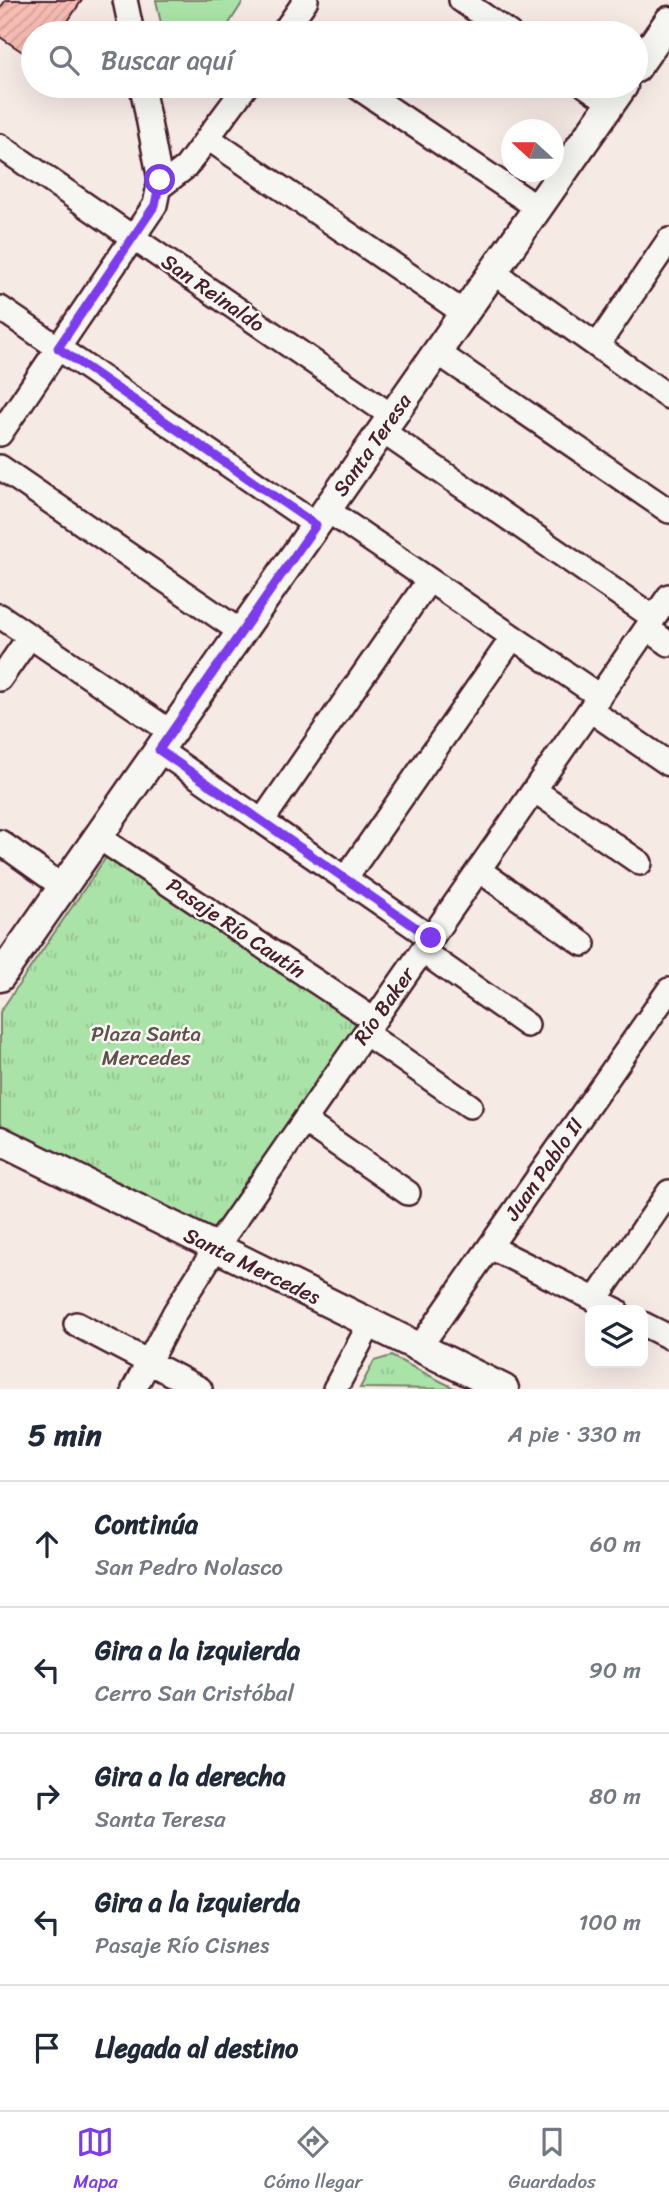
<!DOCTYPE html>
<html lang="es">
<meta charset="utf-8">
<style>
body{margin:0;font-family:Sriracha,sans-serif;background:#f2f2f3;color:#1f2937}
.controls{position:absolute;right:21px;bottom:21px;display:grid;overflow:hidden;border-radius:14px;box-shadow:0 7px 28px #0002}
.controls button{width:63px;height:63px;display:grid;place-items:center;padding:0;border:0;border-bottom:2px solid #e0e1e3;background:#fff;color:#1f2937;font:35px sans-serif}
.compass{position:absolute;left:501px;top:119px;width:63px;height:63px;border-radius:50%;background:#fff;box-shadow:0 7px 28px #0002;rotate:291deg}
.stop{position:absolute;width:21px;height:21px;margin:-16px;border:5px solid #7c3aed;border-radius:50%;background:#fff}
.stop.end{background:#7c3aed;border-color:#fff;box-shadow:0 2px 7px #0008}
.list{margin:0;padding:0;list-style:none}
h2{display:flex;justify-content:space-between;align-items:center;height:91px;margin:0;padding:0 28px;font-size:30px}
h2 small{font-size:23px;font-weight:400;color:#747a83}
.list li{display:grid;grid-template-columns:46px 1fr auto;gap:21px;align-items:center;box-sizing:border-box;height:126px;padding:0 28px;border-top:2px solid #e0e1e3}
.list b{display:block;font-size:26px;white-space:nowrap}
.list p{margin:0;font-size:23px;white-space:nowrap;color:#747a83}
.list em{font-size:23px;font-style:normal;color:#747a83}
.icon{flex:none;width:38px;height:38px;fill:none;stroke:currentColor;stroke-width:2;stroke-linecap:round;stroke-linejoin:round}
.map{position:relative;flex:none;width:669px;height:1389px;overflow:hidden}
.search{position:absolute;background:#fff;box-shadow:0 7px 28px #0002;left:21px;right:21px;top:21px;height:77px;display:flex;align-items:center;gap:18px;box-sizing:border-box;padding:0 24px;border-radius:38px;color:#747a83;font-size:26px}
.sheet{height:721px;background:#fff}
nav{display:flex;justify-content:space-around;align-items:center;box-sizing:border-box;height:98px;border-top:2px solid #e0e1e3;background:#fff;font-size:19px;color:#747a83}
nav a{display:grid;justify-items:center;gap:4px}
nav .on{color:#7c3aed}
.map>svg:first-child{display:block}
.grass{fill:#aae3a7;stroke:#7a8169;stroke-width:2}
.park{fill:url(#park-tufts);stroke:#7a8169;stroke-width:2}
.building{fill:url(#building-hatch);stroke:#4a1f2b;stroke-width:2}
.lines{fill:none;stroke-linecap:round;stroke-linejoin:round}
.minor-casing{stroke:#4a1f2b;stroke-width:28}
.tertiary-casing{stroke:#4a1f2b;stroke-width:33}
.minor{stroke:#f6f6f2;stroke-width:23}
.tertiary{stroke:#f6f6f2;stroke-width:28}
.route{stroke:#7c3aed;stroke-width:9}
.labels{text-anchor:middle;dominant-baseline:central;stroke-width:5;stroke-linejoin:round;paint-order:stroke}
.street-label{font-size:21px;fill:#4a1f2b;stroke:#f6f6f2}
.park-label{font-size:21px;fill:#62504a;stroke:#f6f6f2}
</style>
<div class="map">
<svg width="669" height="1389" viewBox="0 0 669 1389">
<defs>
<pattern id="park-tufts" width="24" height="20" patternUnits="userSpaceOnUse" patternTransform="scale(1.75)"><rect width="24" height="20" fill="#aae3a7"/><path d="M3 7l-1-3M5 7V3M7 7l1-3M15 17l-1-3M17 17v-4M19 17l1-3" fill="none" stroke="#94c290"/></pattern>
<pattern id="building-hatch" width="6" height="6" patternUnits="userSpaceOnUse" patternTransform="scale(1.75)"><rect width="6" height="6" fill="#f7bcb3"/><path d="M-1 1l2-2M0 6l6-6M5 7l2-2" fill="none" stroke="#d5a19a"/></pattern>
</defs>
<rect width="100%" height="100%" fill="#f6eae5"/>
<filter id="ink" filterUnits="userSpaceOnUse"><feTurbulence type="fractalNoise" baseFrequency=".0143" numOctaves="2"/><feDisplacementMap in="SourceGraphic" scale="14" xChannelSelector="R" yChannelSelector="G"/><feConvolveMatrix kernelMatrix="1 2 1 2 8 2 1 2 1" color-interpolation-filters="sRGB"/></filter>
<g filter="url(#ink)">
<!-- grass -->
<path class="grass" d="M 156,0 L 244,0 L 223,33 L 163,33 Z"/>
<!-- park -->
<path class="park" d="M 109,853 L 366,1027 L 210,1241 L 0,1125 L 0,1012 Z
M 391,1356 L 456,1389 L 360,1388 L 374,1361 Z"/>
<!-- building -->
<path class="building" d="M 6,0 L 82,0 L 60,33 L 33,33 L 33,59 L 0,37 L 0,8 Z"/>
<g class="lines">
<!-- minor casing -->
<g class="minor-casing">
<path id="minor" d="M 125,0 L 132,33
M 461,0 L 509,33
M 283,33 L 306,0
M 356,86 L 538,208
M 586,86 L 611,103
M 208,138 L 464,313
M 0,146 L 392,416
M 160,187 L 186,167 L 246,86
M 493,272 L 669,397
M 0,308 L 316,525
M 597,346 L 669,240
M 437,352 L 669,511
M 382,431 L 654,618
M 0,434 L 155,205 L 160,180 L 142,86
M 0,467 L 241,632
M 327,510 L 599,696
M 0,616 L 171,732
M 647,628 L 669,644
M 0,679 L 30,636
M 590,710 L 669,764
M 159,750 L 431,938
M 534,790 L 640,863
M 262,821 L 429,580
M 98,837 L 374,1020
M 0,842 L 63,887
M 479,870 L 583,944
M 345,879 L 513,637
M 422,951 L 527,1025
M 365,1033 L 470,1106
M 304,1121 L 408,1193
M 490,1247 L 616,1310
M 595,1300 L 669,1192
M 76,1324 L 200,1389
M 643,1324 L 669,1337
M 419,1348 L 669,990
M 134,1389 L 175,1312 L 215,1249 L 669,596
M 335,1389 L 370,1324"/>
</g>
<!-- tertiary casing -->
<g class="tertiary-casing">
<path id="tertiary" d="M 636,68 L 669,21
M 0,977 L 623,86
M 0,1141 L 504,1389"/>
</g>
<!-- minor -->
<use href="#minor" class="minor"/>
<!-- tertiary -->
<use href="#tertiary" class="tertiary"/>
</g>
</g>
<g class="lines" filter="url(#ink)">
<!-- route -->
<path class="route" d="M 160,180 L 155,205 L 58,348 L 316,525 L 159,750 L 431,938"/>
</g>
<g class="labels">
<!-- street labels -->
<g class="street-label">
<text transform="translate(213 293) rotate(35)">San Reinaldo</text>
<text transform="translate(372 445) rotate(-55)">Santa Teresa</text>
<text transform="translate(236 928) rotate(34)">Pasaje Río Cautín</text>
<text transform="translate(384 1006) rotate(-55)">Río Baker</text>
<text transform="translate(544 1169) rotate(-55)">Juan Pablo II</text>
<text transform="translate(252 1266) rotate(26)">Santa Mercedes</text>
</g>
<!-- park labels -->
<g class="park-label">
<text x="146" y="1034">Plaza Santa<tspan x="146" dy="24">Mercedes</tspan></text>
</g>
</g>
</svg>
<div class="controls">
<button><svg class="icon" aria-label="layers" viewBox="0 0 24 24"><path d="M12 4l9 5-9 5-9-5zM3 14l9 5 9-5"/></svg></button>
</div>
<svg class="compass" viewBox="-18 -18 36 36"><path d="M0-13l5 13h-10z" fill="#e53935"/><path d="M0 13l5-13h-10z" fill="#747a83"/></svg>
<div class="stop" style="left:160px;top:180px"></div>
<div class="stop end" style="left:431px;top:938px"></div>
<div class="search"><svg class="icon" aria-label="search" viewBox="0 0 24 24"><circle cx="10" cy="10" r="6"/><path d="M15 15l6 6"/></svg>Buscar aquí</div>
</div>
<section class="sheet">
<h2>5 min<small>A pie · 330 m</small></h2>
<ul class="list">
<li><svg class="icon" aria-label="ahead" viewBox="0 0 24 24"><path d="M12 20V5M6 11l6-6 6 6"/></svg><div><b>Continúa</b><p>San Pedro Nolasco</p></div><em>60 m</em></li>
<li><svg class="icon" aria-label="left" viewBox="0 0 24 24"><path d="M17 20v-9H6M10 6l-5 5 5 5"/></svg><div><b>Gira a la izquierda</b><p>Cerro San Cristóbal</p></div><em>90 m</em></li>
<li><svg class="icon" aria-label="right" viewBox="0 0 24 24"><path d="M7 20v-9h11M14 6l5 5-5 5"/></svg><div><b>Gira a la derecha</b><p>Santa Teresa</p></div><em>80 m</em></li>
<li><svg class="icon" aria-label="left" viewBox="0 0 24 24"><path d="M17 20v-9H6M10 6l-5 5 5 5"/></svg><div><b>Gira a la izquierda</b><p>Pasaje Río Cisnes</p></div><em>100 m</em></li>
<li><svg class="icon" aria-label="arrive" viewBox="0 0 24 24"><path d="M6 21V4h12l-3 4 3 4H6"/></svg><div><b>Llegada al destino</b></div></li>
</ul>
</section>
<nav>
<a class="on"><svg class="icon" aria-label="map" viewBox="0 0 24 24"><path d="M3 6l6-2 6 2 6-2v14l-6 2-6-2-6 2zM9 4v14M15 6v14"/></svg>Mapa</a>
<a><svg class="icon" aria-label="directions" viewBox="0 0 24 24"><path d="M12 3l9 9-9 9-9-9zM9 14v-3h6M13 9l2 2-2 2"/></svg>Cómo llegar</a>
<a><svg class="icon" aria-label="saved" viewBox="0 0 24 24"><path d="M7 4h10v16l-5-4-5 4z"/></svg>Guardados</a>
</nav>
